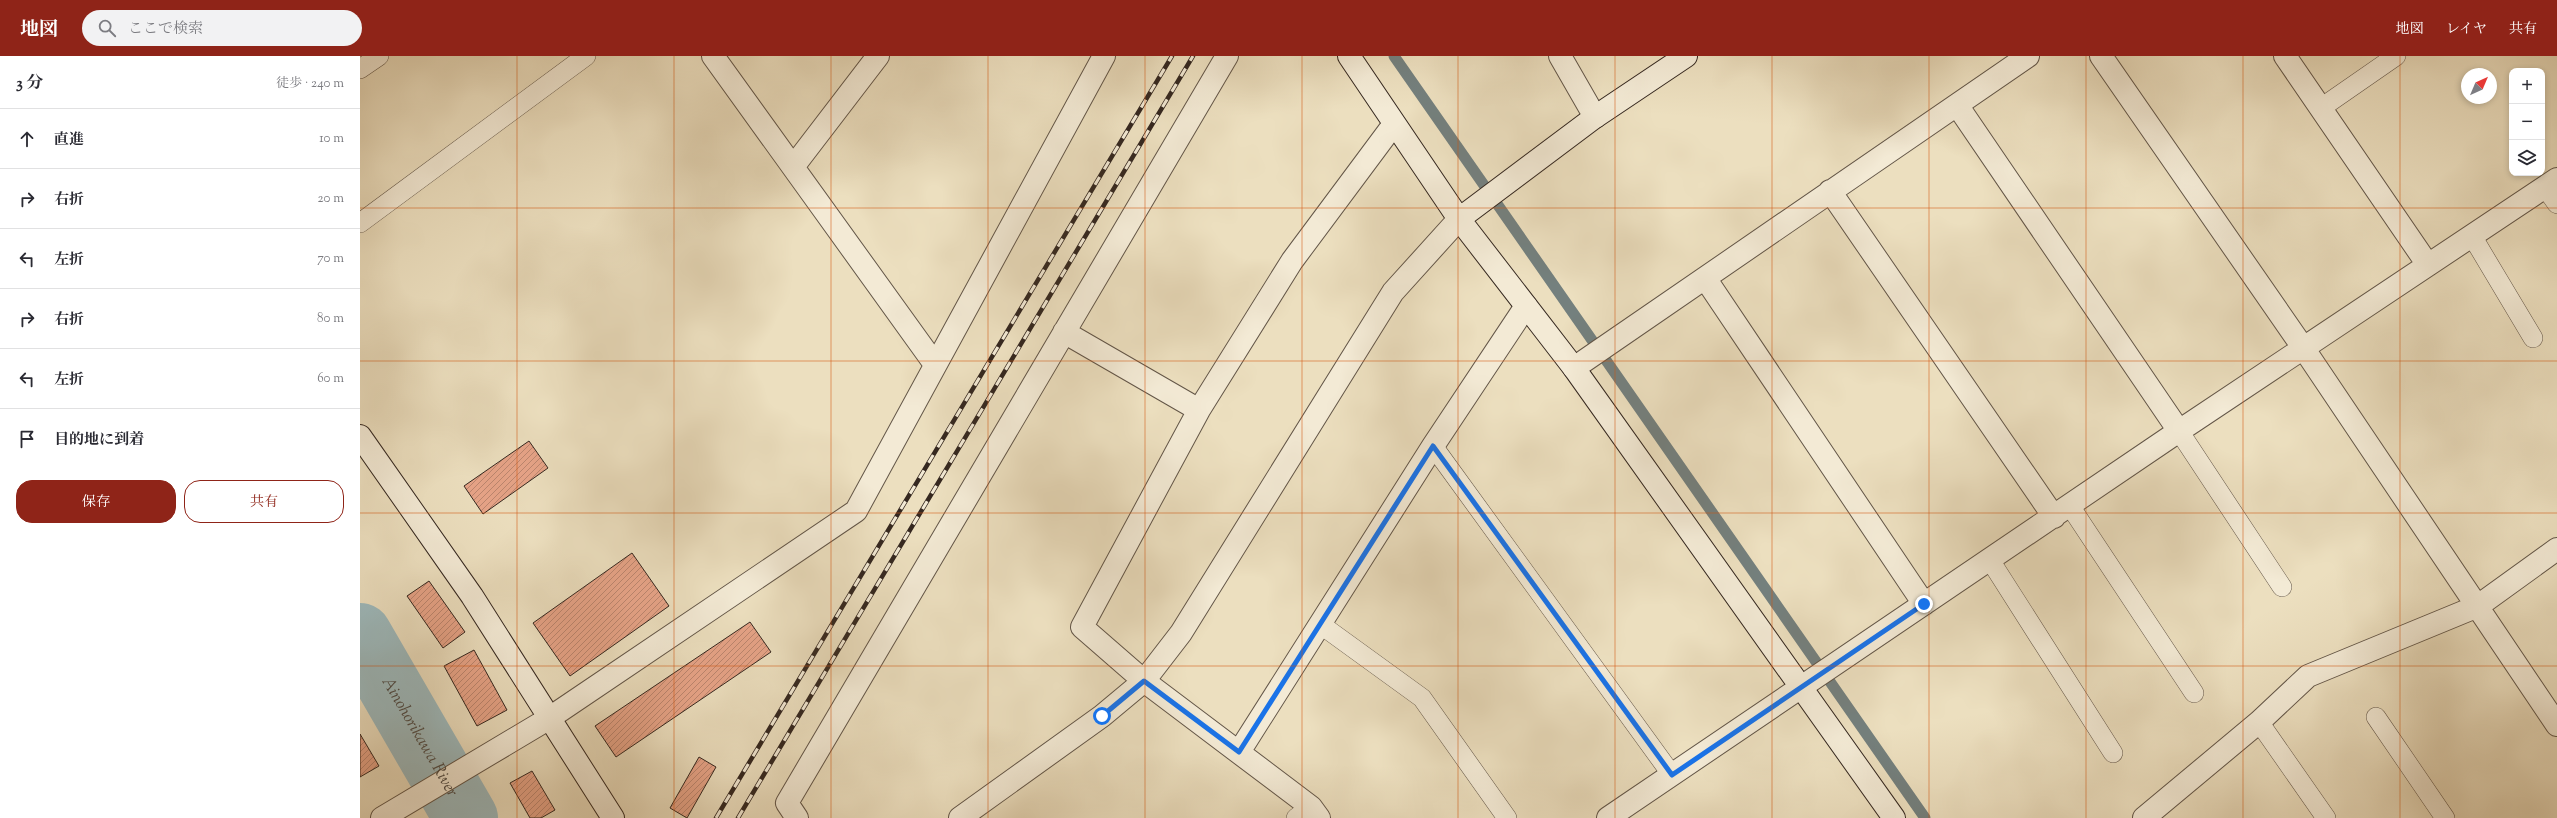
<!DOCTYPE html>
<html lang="ja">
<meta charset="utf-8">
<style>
body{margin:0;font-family:"Sorts Mill Goudy","Noto Serif JP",serif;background:#f2f2f3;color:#2b2b33}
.controls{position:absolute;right:12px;top:12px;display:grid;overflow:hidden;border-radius:8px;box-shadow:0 2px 6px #0003}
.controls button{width:36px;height:36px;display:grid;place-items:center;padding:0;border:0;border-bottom:1px solid #e1e1e2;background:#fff;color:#2b2b33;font:20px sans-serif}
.compass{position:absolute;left:2101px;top:12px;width:36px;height:36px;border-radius:50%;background:#fff;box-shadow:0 2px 6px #0003;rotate:44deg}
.stop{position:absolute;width:12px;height:12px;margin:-9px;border:3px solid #1a73e8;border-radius:50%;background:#fff}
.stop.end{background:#1a73e8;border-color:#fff;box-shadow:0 1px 4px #0008}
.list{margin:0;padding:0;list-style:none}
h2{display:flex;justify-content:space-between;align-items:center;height:52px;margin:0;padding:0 16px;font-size:17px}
h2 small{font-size:13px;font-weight:400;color:#7c7c81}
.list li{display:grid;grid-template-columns:26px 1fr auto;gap:12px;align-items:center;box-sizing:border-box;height:60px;padding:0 16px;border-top:1px solid #e1e1e2}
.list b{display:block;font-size:15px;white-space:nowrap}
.list em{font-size:13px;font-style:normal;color:#7c7c81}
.actions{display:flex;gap:8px;padding:12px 16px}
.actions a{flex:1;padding:9px 0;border:1px solid #8f2418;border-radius:16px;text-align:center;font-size:14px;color:#8f2418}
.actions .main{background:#8f2418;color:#fff}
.icon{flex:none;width:22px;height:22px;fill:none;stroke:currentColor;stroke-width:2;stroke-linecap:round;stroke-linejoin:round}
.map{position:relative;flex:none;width:2197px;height:762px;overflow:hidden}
header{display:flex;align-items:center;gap:24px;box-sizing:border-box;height:56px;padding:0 20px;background:#8f2418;color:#fff}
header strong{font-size:19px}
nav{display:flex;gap:22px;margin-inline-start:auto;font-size:14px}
.search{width:280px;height:36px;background:#f2f2f3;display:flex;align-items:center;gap:10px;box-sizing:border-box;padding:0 14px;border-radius:22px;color:#7c7c81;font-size:15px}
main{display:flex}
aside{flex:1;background:#fff}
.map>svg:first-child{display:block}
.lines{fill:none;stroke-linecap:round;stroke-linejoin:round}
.stream{stroke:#74807e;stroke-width:11}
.river{stroke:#9ebabd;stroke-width:64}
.building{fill:url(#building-hatch);stroke:#352820}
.lane-casing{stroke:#635648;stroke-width:20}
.street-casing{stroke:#635648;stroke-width:24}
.secondary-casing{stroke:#352820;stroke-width:24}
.lane{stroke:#f3ead5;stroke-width:19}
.street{stroke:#f3ead5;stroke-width:22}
.secondary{stroke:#f3ead5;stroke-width:22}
.rail-casing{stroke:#352820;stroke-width:4.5}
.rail{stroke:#f3ead5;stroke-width:3;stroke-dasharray:9;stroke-linecap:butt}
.route{stroke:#1a73e8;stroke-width:5}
.grid{fill:none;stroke:#d6540e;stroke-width:1;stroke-opacity:0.55}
.labels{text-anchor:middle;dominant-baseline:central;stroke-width:3;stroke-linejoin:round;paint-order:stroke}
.water-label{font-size:17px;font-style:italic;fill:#4f4c47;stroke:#f3ead5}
</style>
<header>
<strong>地図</strong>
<div class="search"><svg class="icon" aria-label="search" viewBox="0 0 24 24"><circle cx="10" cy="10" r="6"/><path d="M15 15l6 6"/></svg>ここで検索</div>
<nav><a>地図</a><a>レイヤ</a><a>共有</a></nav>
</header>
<main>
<aside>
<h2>3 分<small>徒歩 · 240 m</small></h2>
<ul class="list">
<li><svg class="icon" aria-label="ahead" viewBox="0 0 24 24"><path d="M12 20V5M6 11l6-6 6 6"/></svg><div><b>直進</b></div><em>10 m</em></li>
<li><svg class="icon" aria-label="right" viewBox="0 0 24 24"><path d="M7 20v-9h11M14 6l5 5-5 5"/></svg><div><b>右折</b></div><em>20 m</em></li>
<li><svg class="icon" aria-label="left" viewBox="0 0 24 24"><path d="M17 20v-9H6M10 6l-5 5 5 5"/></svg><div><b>左折</b></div><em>70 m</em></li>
<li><svg class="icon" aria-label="right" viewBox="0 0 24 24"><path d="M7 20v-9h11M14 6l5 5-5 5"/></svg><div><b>右折</b></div><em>80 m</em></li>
<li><svg class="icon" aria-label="left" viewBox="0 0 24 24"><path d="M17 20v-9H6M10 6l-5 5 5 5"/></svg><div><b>左折</b></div><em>60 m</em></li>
<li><svg class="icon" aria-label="arrive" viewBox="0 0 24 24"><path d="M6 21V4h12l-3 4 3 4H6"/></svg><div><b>目的地に到着</b></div></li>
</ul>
<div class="actions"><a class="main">保存</a><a>共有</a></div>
</aside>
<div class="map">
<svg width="2197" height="762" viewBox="0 0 2197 762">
<defs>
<pattern id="building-hatch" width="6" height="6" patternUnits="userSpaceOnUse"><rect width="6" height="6" fill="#e7a488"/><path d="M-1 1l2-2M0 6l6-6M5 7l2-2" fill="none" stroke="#bc866f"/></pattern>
</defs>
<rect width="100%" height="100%" fill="#ecdfbf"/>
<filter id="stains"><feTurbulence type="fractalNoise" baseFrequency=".005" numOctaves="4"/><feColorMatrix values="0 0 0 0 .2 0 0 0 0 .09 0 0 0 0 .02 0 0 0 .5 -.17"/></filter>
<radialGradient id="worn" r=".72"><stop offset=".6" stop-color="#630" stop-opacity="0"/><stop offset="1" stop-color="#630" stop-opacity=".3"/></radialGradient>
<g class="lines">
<!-- stream -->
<path class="stream" d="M 1034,0 L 1565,762"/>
<!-- river -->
<path class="river" id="s1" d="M 0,579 L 106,762"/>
</g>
<!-- building -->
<path class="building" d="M 169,385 L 188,412 L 123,458 L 104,430 Z
M 272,497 L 309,550 L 210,620 L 173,567 Z
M 69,525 L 105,576 L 83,592 L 47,540 Z
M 390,566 L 411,596 L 256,701 L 235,670 Z
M 114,594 L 147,654 L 117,670 L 84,610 Z
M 0,678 L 19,710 L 0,721 Z
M 339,701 L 356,711 L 327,762 L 310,752 Z
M 172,715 L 195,754 L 181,762 L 170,762 L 150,727 Z"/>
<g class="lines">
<!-- lane casing -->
<g class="lane-casing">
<path id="lane" d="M 0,13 L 19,0
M 1961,52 L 2036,0
M 2185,131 L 2197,148
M 0,167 L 226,0
M 2112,180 L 2173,282
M 1819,375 L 1922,531
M 1073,390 L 1312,719
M 1710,450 L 1834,637
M 1630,504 L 1753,697
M 960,568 L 1062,642 L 1147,762
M 2016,661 L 2085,762
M 1899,666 L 1966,762
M 936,762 L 951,751"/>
</g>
<!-- street casing -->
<g class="street-casing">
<path id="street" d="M 353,0 L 574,307
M 1200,0 L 1235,61
M 1741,0 L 1944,293 L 2197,669
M 1925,0 L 2068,209
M 1597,49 L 1819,375
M 433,111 L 518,0
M 1470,135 L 1694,461
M 1345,222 L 1564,548
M 704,276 L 839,354
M 1214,312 L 1668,0
M 879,696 L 1073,390 L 1166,250
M 22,762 L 188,663 L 496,455 L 744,0
M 437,762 L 427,747 L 867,0
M 600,762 L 742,660 L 784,625 L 821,577 L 1033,236 L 1099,163
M 959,762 L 951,751 L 784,625 L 722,571 L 839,354 L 932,205 L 1034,68
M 1248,762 L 1819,375 L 2197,123
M 1784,762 L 1899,666 L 1948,620 L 2118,550 L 2197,493"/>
</g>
<!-- secondary casing -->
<g class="secondary-casing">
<path id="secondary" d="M 989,0 L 1099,163 L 1214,312 L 1534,762
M 1099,163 L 1235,61 L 1326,0
M 0,380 L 112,540 L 253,762"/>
</g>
<!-- lane -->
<use href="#lane" class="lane"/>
<!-- street -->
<use href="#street" class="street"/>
<!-- secondary -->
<use href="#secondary" class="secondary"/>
<!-- rail casing -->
<g class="rail-casing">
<path id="rail" d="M 356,762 L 812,0
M 378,762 L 833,0"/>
</g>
<!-- rail -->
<use href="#rail" class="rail"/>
</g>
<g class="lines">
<!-- route -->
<path class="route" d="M 742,660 L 784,625 L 879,696 L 1073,390 L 1312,719 L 1564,548"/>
</g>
<!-- grid -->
<path class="grid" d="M 157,0 L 157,762M 314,0 L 314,762M 471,0 L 471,762M 628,0 L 628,762M 785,0 L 785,762M 942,0 L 942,762M 1098,0 L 1098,762M 1255,0 L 1255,762M 1412,0 L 1412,762M 1569,0 L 1569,762M 1726,0 L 1726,762M 1883,0 L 1883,762M 2040,0 L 2040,762M 0,152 L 2197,152M 0,305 L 2197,305M 0,457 L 2197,457M 0,610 L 2197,610"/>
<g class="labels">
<!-- water labels -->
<g class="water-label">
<text stroke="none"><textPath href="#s1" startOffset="118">Ainohorikawa River</textPath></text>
</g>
</g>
<rect width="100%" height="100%" filter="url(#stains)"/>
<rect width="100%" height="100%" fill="url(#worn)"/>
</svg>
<div class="controls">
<button>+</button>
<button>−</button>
<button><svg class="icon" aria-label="layers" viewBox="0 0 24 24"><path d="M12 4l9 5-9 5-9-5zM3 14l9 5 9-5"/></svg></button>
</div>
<svg class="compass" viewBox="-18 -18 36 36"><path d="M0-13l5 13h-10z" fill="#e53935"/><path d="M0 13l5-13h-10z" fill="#7c7c81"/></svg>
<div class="stop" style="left:742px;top:660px"></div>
<div class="stop end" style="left:1564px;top:548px"></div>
</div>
</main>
